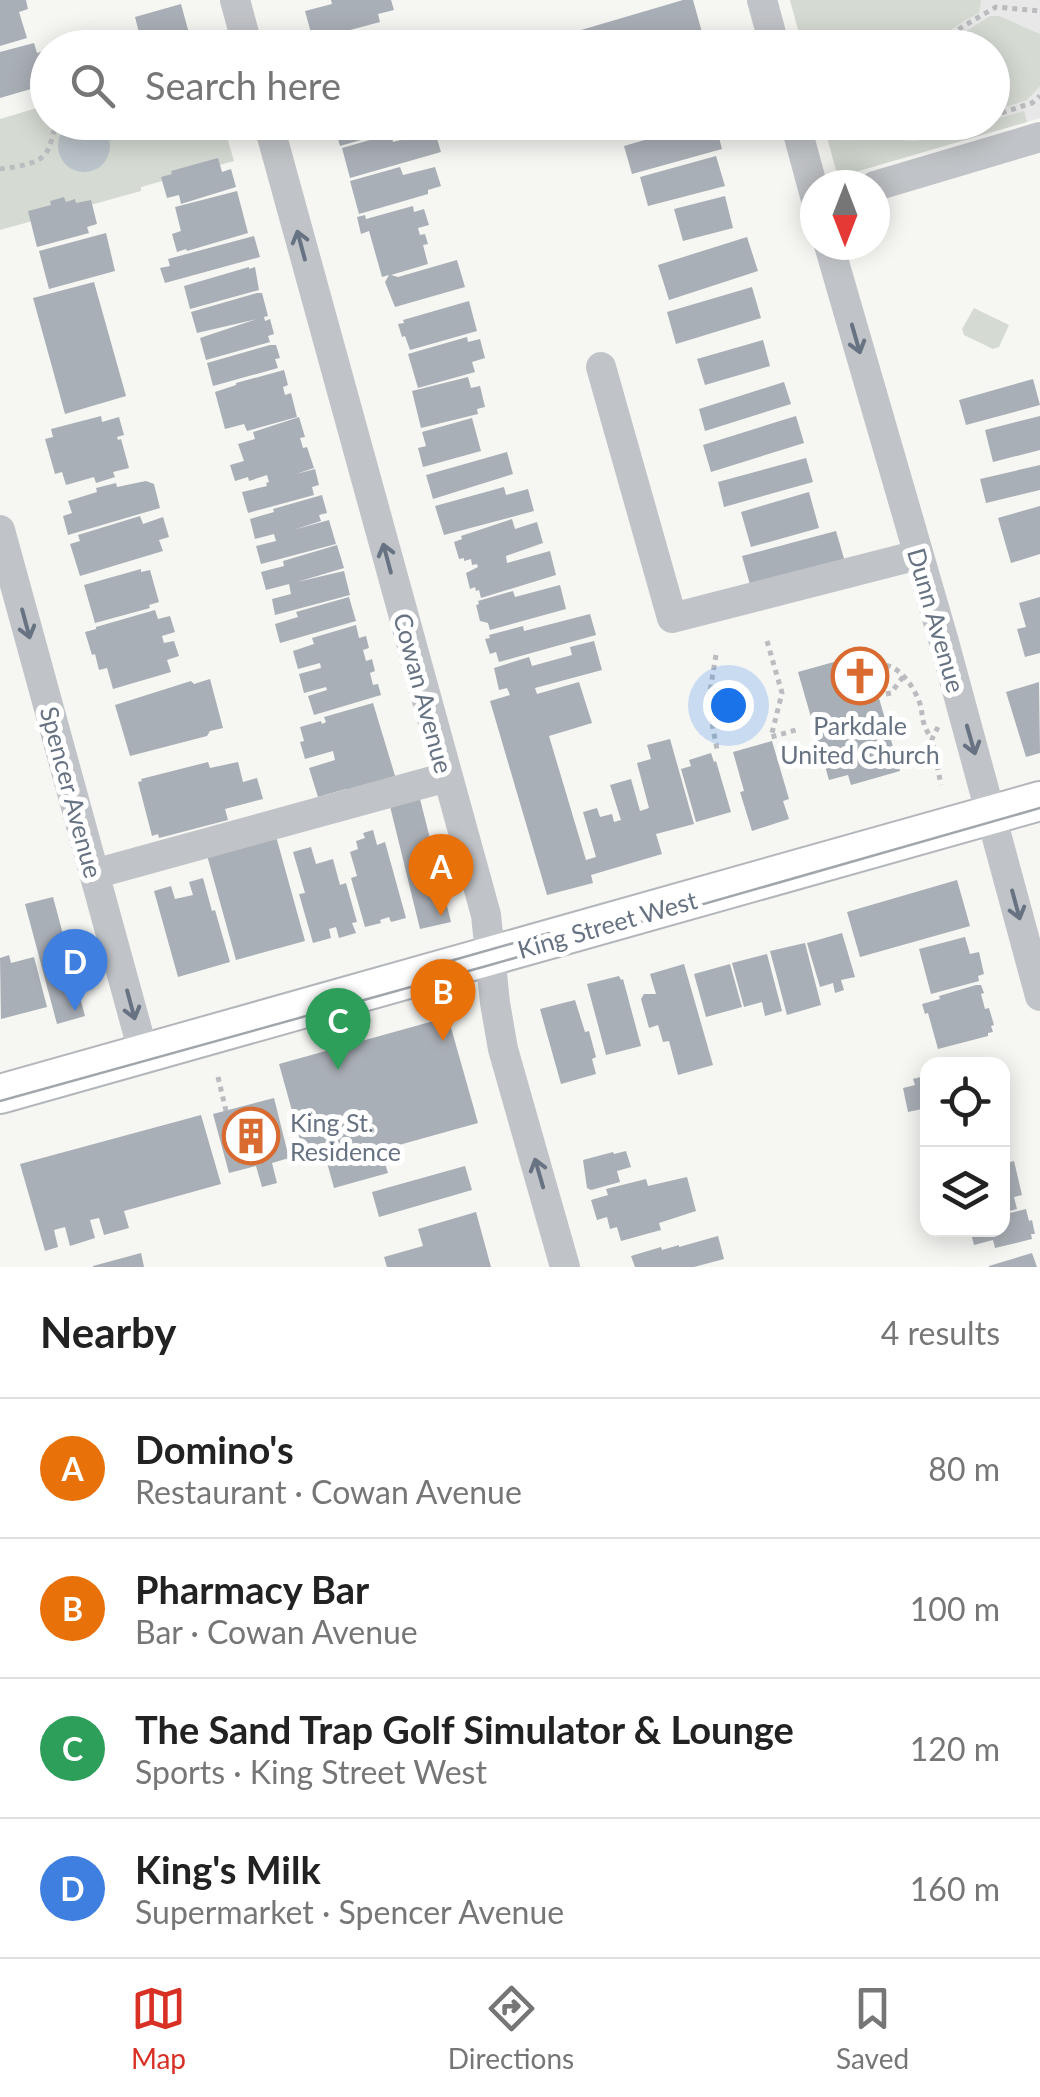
<!DOCTYPE html>
<meta charset="utf-8">
<style>
body{margin:0;font-family:Lato,sans-serif;background:#f2f2f2;color:#222}
.controls{position:absolute;right:30px;bottom:30px;display:grid;overflow:hidden;border-radius:20px;box-shadow:0 5px 25px #0003}
.controls button{width:90px;height:90px;display:grid;place-items:center;padding:0;border:0;border-bottom:2px solid #e0e0e0;background:#fff;color:#222;font:50px sans-serif}
.compass{position:absolute;left:800px;top:170px;width:90px;height:90px;border-radius:50%;background:#fff;box-shadow:0 5px 25px #0003;rotate:180deg}
.you{position:absolute;left:728px;top:705px;width:35px;height:35px;margin:-25px;border:8px solid #fff;border-radius:50%;background:#1a73e8;box-shadow:0 0 0 15px #1a73e833}
.badge{display:grid;place-items:center;width:65px;height:65px;border-radius:50%;background:#d93025;color:#fff;font-size:32px;font-weight:700}
.pin{position:absolute;translate:-50% -82px;filter:drop-shadow(0 2px 5px #0008)}
.pin::after{content:'';position:absolute;top:52px;width:35px;height:30px;background:inherit;clip-path:polygon(0 0,100% 0,50% 100%)}
.list{margin:0;padding:0;list-style:none}
h2{display:flex;justify-content:space-between;align-items:center;height:130px;margin:0;padding:0 40px;font-size:42px}
h2 small{font-size:32px;font-weight:400;color:#767676}
.list li{display:grid;grid-template-columns:65px 1fr auto;gap:30px;align-items:center;box-sizing:border-box;height:140px;padding:0 40px;border-top:2px solid #e0e0e0}
.list b{display:block;font-size:38px;white-space:nowrap}
.list p{margin:0;font-size:32px;white-space:nowrap;color:#767676}
.list em{font-size:32px;font-style:normal;color:#767676}
.icon{flex:none;width:55px;height:55px;fill:none;stroke:currentColor;stroke-width:2;stroke-linecap:round;stroke-linejoin:round}
.map{position:relative;flex:none;width:1040px;height:1267px;overflow:hidden}
.search{position:absolute;background:#fff;box-shadow:0 5px 25px #0003;left:30px;right:30px;top:30px;height:110px;display:flex;align-items:center;gap:25px;box-sizing:border-box;padding:0 35px;border-radius:55px;color:#767676;font-size:38px}
.sheet{height:690px;background:#fff}
nav{display:flex;justify-content:space-around;align-items:center;box-sizing:border-box;height:140px;border-top:2px solid #e0e0e0;background:#fff;font-size:28px;color:#767676}
nav a{display:grid;justify-items:center;gap:5px}
nav .on{color:#d93025}
.map>svg:first-child{display:block}
.built{fill:#e7e8e7}
.green{fill:#d5dbd3}
.water{fill:#bac3c9}
.building{fill:#a9afb6}
.lines{fill:none;stroke-linecap:round;stroke-linejoin:round}
.major-casing{stroke:#b3b7bb;stroke-width:42}
.path{stroke:#babcbf;stroke-width:5;stroke-dasharray:5 5;stroke-linecap:butt}
.minor{stroke:#c0c3c7;stroke-width:30}
.major{stroke:#fff;stroke-width:38}
.tram{stroke:#a1a6ac;stroke-width:2.5}
.oneway{stroke:#677382}
.labels{text-anchor:middle;dominant-baseline:central;stroke-width:10;stroke-linejoin:round;paint-order:stroke}
.street-label{font-size:25px;fill:#677382;stroke:#fff}
.poi-label{font-size:25px;fill:#677382;stroke:#fff}
</style>
<div class="map">
<svg width="1040" height="1267" viewBox="0 0 1040 1267">
<rect width="100%" height="100%" fill="#f6f6f3"/>
<!-- built -->
<path class="built" d="M 790,0 L 1040,0 L 1040,118 L 838,177 L 823,123 L 992,122 L 992,48 L 803,47 Z"/>
<!-- green -->
<path class="green" d="M 790,0 L 981,0 L 981,1 L 979,13 L 964,21 L 926,47 L 803,48 Z
M 990,16 L 999,16 L 1040,34 L 1040,86 L 1027,100 L 993,111 L 992,48 L 942,47 Z
M 47,105 L 48,122 L 223,123 L 234,161 L 141,187 L 141,191 L 0,230 L 0,119 Z
M 1024,111 L 1027,122 L 838,177 L 823,123 L 886,123 C 890,130 893,138 902,140 C 921,145 963,128 983,123 L 992,122 L 993,120 Z
M 974,308 L 1009,325 L 999,347 L 993,349 L 964,335 L 962,329 Z"/>
<!-- water -->
<path class="water" d="M58 146a26 26 0 1 1 52 0a26 26 0 1 1-52 0Z"/>
<!-- building -->
<path class="building" d="M 0,0 L 26,0 L 28,9 L 19,12 L 27,38 L 0,46 Z
M 331,0 L 391,0 L 394,10 L 378,14 L 380,22 L 313,40 L 305,11 L 332,4 Z
M 683,0 L 693,0 L 705,43 L 689,48 L 575,48 L 571,33 Z
M 181,4 L 193,48 L 156,48 L 155,45 L 143,48 L 135,17 Z
M 383,30 L 387,48 L 319,48 L 319,46 Z
M 34,43 L 37,53 L 47,50 L 48,84 L 0,98 L 0,52 Z
M 333,122 L 403,122 L 403,124 L 391,127 L 392,131 L 340,146 Z
M 425,122 L 432,122 L 441,152 L 350,178 L 342,148 L 391,134 L 393,142 L 413,137 L 412,132 L 427,128 Z
M 616,122 L 658,122 L 659,124 L 619,134 Z
M 707,122 L 715,122 L 722,149 L 632,174 L 624,146 Z
M 716,156 L 725,186 L 648,206 L 640,177 Z
M 218,158 L 222,172 L 231,169 L 236,187 L 181,204 L 179,195 L 167,198 L 161,177 L 172,174 L 171,171 Z
M 400,167 L 403,175 L 435,167 L 441,186 L 428,190 L 428,194 L 359,214 L 350,181 Z
M 237,191 L 248,233 L 187,251 L 186,249 L 177,252 L 172,234 L 181,231 L 175,207 Z
M 725,196 L 733,228 L 683,241 L 674,209 Z
M 64,197 L 66,202 L 75,199 L 76,203 L 91,200 L 97,224 L 87,227 L 89,233 L 37,247 L 28,211 L 51,205 L 50,201 Z
M 413,206 L 414,212 L 424,209 L 429,225 L 418,228 L 420,235 L 425,234 L 428,244 L 423,245 L 428,264 L 391,275 L 398,277 L 457,260 L 465,287 L 395,307 L 385,282 L 389,275 L 382,277 L 369,231 L 361,234 L 357,217 L 365,215 L 366,219 Z
M 106,233 L 115,271 L 49,289 L 39,251 Z
M 254,236 L 260,257 L 165,283 L 160,268 L 170,266 L 168,259 Z
M 747,237 L 758,271 L 669,300 L 658,265 Z
M 249,267 L 249,269 L 255,267 L 259,290 L 190,309 L 184,286 Z
M 94,282 L 126,396 L 65,414 L 33,298 Z
M 752,287 L 761,318 L 676,344 L 667,312 Z
M 257,293 L 262,293 L 268,316 L 264,317 L 265,321 L 270,319 L 274,334 L 268,336 L 270,342 L 206,360 L 200,338 L 257,319 L 197,333 L 191,312 Z
M 469,301 L 477,331 L 410,350 L 405,336 L 402,337 L 398,324 L 404,323 L 403,320 Z
M 467,337 L 468,342 L 480,339 L 485,358 L 472,362 L 475,372 L 418,388 L 408,354 Z
M 763,340 L 770,366 L 705,385 L 697,359 Z
M 270,345 L 276,345 L 280,358 L 275,359 L 278,368 L 213,386 L 207,363 Z
M 284,370 L 288,385 L 283,387 L 285,395 L 291,393 L 297,417 L 247,431 L 244,424 L 225,429 L 215,392 L 236,385 L 236,383 Z
M 468,377 L 471,388 L 480,386 L 485,407 L 477,409 L 478,414 L 421,428 L 412,391 Z
M 1033,379 L 1040,405 L 966,425 L 959,400 Z
M 784,382 L 791,404 L 705,431 L 699,409 Z
M 101,416 L 102,422 L 119,417 L 124,435 L 117,437 L 118,440 L 121,439 L 129,468 L 113,472 L 115,477 L 96,483 L 94,477 L 66,485 L 62,472 L 55,474 L 45,439 L 53,437 L 51,429 Z
M 796,416 L 804,443 L 711,472 L 703,445 Z
M 1040,416 L 1040,450 L 993,462 L 985,430 Z
M 299,417 L 305,437 L 300,438 L 303,448 L 307,447 L 314,468 L 296,474 L 315,469 L 319,485 L 312,487 L 314,495 L 248,513 L 242,492 L 267,486 L 266,483 L 269,482 L 267,475 L 249,481 L 248,477 L 235,481 L 230,465 L 244,461 L 238,444 L 255,439 L 253,432 Z
M 472,418 L 481,451 L 423,467 L 418,448 L 426,446 L 422,432 Z
M 507,452 L 513,474 L 433,499 L 426,475 Z
M 806,458 L 813,482 L 724,507 L 718,482 Z
M 1040,465 L 1040,490 L 986,503 L 980,479 Z
M 146,481 L 154,484 L 160,508 L 68,535 L 63,516 L 72,513 L 68,501 L 97,492 L 96,488 L 116,483 L 117,487 Z
M 504,487 L 506,495 L 528,489 L 534,511 L 444,535 L 435,506 Z
M 809,492 L 819,528 L 751,547 L 741,512 Z
M 322,495 L 327,513 L 319,515 L 321,521 L 293,530 L 329,520 L 336,544 L 261,564 L 256,546 L 276,541 L 274,534 L 255,539 L 250,519 L 274,512 L 273,509 Z
M 1040,506 L 1040,554 L 1011,563 L 998,518 Z
M 140,516 L 143,524 L 163,517 L 169,537 L 159,540 L 163,551 L 80,576 L 70,544 L 80,541 L 78,535 Z
M 512,519 L 515,529 L 537,522 L 543,543 L 506,556 L 507,563 L 550,551 L 556,575 L 481,598 L 479,590 L 476,591 L 475,587 L 470,589 L 466,573 L 478,567 L 477,564 L 472,565 L 471,559 L 464,561 L 464,558 L 459,559 L 454,542 L 462,539 L 461,536 Z
M 836,531 L 845,562 L 751,588 L 742,556 Z
M 337,545 L 344,568 L 297,582 L 344,571 L 350,595 L 275,615 L 272,599 L 291,594 L 289,584 L 266,590 L 261,572 L 284,566 L 283,561 Z
M 141,569 L 141,572 L 150,570 L 159,602 L 149,605 L 150,608 L 95,623 L 84,585 Z
M 560,585 L 566,609 L 490,630 L 488,623 L 480,621 L 476,605 L 479,604 L 478,601 L 513,591 L 515,597 Z
M 349,597 L 356,621 L 280,643 L 275,624 L 298,617 L 296,612 Z
M 1040,597 L 1040,653 L 1025,657 L 1017,629 L 1026,627 L 1019,603 Z
M 155,610 L 158,619 L 170,616 L 175,632 L 162,636 L 164,643 L 174,641 L 179,656 L 167,660 L 171,672 L 113,689 L 107,668 L 99,670 L 95,654 L 92,655 L 85,632 L 96,629 L 96,627 Z
M 590,614 L 596,635 L 499,662 L 496,652 L 490,654 L 485,639 L 490,638 L 489,635 L 523,626 L 524,631 Z
M 356,625 L 359,638 L 366,636 L 369,648 L 363,650 L 366,661 L 372,659 L 375,671 L 370,673 L 373,685 L 378,684 L 381,695 L 314,715 L 308,696 L 327,690 L 326,687 L 304,693 L 299,674 L 321,668 L 320,663 L 298,669 L 293,651 L 314,644 L 312,638 Z
M 594,641 L 602,670 L 535,688 L 537,694 L 579,682 L 592,723 L 549,736 L 586,860 L 596,857 L 583,812 L 597,808 L 600,817 L 612,814 L 614,822 L 621,820 L 610,785 L 631,779 L 640,811 L 649,808 L 637,763 L 651,759 L 647,745 L 670,739 L 694,824 L 656,834 L 662,854 L 591,875 L 593,883 L 547,895 L 490,701 L 510,695 L 507,688 L 499,690 L 494,668 L 529,657 L 532,666 L 572,655 L 570,647 Z
M 866,653 L 900,771 L 851,785 L 848,775 L 829,780 L 798,672 Z
M 210,679 L 223,728 L 210,731 L 207,736 L 130,756 L 115,705 L 191,681 L 194,684 Z
M 1039,682 L 1040,753 L 1026,757 L 1006,692 Z
M 373,703 L 396,779 L 347,794 L 346,789 L 318,797 L 309,768 L 335,760 L 333,751 L 305,759 L 300,742 L 304,741 L 300,727 L 321,721 L 322,724 L 326,722 L 324,717 Z
M 772,741 L 789,799 L 783,801 L 789,819 L 752,831 L 740,792 L 744,791 L 733,752 Z
M 711,753 L 714,762 L 716,761 L 731,812 L 696,822 L 681,769 L 691,766 L 689,760 Z
M 208,762 L 210,768 L 238,762 L 243,782 L 257,778 L 263,799 L 225,809 L 228,820 L 159,838 L 158,834 L 152,836 L 138,782 L 142,781 L 141,779 Z
M 418,791 L 451,922 L 420,929 L 388,798 Z
M 274,829 L 305,941 L 236,960 L 205,848 Z
M 373,830 L 377,845 L 385,842 L 406,918 L 391,922 L 389,917 L 380,920 L 381,923 L 365,927 L 351,878 L 357,876 L 350,852 L 358,849 L 356,841 L 365,838 L 363,833 Z
M 311,847 L 316,864 L 333,859 L 340,885 L 346,883 L 357,922 L 352,923 L 356,933 L 339,938 L 336,927 L 329,929 L 331,938 L 313,943 L 299,894 L 305,893 L 293,852 Z
M 203,878 L 212,911 L 215,910 L 230,962 L 178,977 L 154,891 L 171,886 L 175,899 L 193,895 L 189,882 Z
M 957,880 L 970,926 L 860,957 L 847,912 Z
M 53,897 L 85,1016 L 57,1024 L 25,904 Z
M 842,933 L 855,977 L 841,980 L 844,990 L 835,993 L 833,983 L 820,987 L 807,943 Z
M 965,937 L 970,954 L 979,952 L 984,974 L 978,976 L 979,981 L 931,994 L 919,949 Z
M 805,943 L 821,1005 L 787,1015 L 770,951 Z
M 767,954 L 782,1011 L 765,1016 L 762,1002 L 744,1007 L 732,963 Z
M 9,955 L 11,963 L 34,957 L 47,1007 L 1,1019 L 0,958 Z
M 684,964 L 713,1065 L 678,1075 L 669,1041 L 663,1042 L 658,1025 L 649,1028 L 641,999 L 644,994 L 656,994 L 650,974 Z
M 730,964 L 742,1007 L 706,1017 L 694,974 Z
M 619,976 L 621,980 L 623,979 L 641,1046 L 606,1055 L 587,984 Z
M 976,985 L 981,985 L 984,993 L 981,994 L 985,1009 L 989,1008 L 994,1025 L 991,1026 L 993,1032 L 988,1033 L 988,1036 L 938,1049 L 928,1013 L 925,1014 L 922,1004 L 940,999 L 939,996 Z
M 575,1000 L 585,1032 L 589,1031 L 596,1057 L 592,1059 L 596,1074 L 561,1084 L 540,1009 Z
M 448,1017 L 478,1123 L 381,1150 L 388,1173 L 334,1188 L 323,1148 L 304,1154 L 279,1064 Z
M 928,1075 L 928,1117 L 924,1118 L 922,1109 L 908,1112 L 903,1088 L 915,1085 L 913,1079 Z
M 274,1098 L 289,1158 L 272,1163 L 277,1183 L 262,1187 L 256,1166 L 229,1173 L 213,1114 Z
M 201,1115 L 221,1184 L 124,1211 L 129,1228 L 104,1235 L 99,1218 L 90,1220 L 95,1238 L 70,1246 L 65,1227 L 54,1230 L 58,1247 L 45,1251 L 20,1164 Z
M 626,1151 L 631,1167 L 617,1171 L 620,1182 L 591,1190 L 587,1188 L 583,1160 L 613,1152 L 614,1154 Z
M 1014,1161 L 1022,1195 L 1014,1197 L 1017,1209 L 1002,1213 L 1002,1164 Z
M 465,1166 L 472,1190 L 379,1217 L 372,1192 Z
M 687,1177 L 696,1211 L 659,1223 L 661,1230 L 621,1241 L 617,1227 L 610,1229 L 607,1217 L 597,1220 L 591,1200 L 608,1195 L 606,1189 L 646,1179 L 648,1186 Z
M 1026,1209 L 1029,1221 L 1032,1220 L 1035,1234 L 1031,1234 L 1032,1239 L 995,1248 L 993,1240 L 974,1245 L 970,1230 L 1002,1230 L 1002,1215 Z
M 476,1212 L 491,1267 L 387,1267 L 384,1257 L 423,1246 L 418,1229 Z
M 718,1236 L 724,1259 L 694,1267 L 635,1267 L 631,1256 L 661,1247 L 662,1250 L 679,1245 L 679,1247 Z
M 141,1253 L 144,1267 L 93,1267 L 93,1266 Z
M 1032,1253 L 1037,1267 L 989,1267 L 989,1266 Z"/>
<g class="lines">
<!-- major casing -->
<g class="major-casing">
<path id="major" d="M 0,1094 L 1040,801"/>
</g>
<!-- path -->
<path class="path" d="M 935,48 L 962,27 L 996,7 L 1040,11
M 992,116 L 1032,103 L 1040,96
M 894,122 L 894,128 C 915,145 945,129 969,122
M 0,169 C 14,167 38,165 46,153 C 53,143 51,132 59,122
M 767,641 L 782,693 L 771,737 L 796,730
M 716,655 L 708,703 L 717,749
M 876,666 C 897,659 916,689 921,707 C 922,712 922,718 924,724 C 925,729 929,734 932,739
M 886,694 L 891,693 L 903,677
M 938,727 L 932,739 L 941,785
M 218,1077 L 226,1111"/>
<!-- minor -->
<path class="minor" d="M 235,0 L 248,48
M 762,0 L 775,48
M 268,122 L 486,915 L 495,1003 L 503,1049 L 565,1267
M 795,122 L 815,196
M 875,186 L 1040,137
M 829,245 L 944,642 L 1040,996
M 601,367 L 672,618 L 918,555
M 0,530 L 144,1055
M 94,874 L 447,777"/>
<!-- major -->
<use href="#major" class="major"/>
<!-- tram -->
<path class="tram" d="M 429,967 L 549,933
M 0,1101 L 490,965 L 1040,808"/>
</g>
<!-- one-way arrows -->
<defs><path id="oneway-shaft" d="M-6 0H5M1.5-3L5.5 0L1.5 3" fill="none" stroke-width="1.6" stroke-linecap="round" stroke-linejoin="round" transform="scale(2.5)"/></defs>
<g class="oneway">
<use href="#oneway-shaft" transform="translate(301 245) rotate(-105)"/>
<use href="#oneway-shaft" transform="translate(856 339) rotate(74)"/>
<use href="#oneway-shaft" transform="translate(387 558) rotate(-105)"/>
<use href="#oneway-shaft" transform="translate(26 624) rotate(75)"/>
<use href="#oneway-shaft" transform="translate(971 740) rotate(74)"/>
<use href="#oneway-shaft" transform="translate(1016 905) rotate(75)"/>
<use href="#oneway-shaft" transform="translate(131 1005) rotate(75)"/>
<use href="#oneway-shaft" transform="translate(539 1173) rotate(-106)"/>
</g>
<!-- icons -->
<defs>
<g id="church-ring" transform="scale(2.875)"><circle r="9.5" fill="#fff" stroke="#d96b31" stroke-width="1.5"/><path d="M-1.2-6h2.4v3.5h3.3v2.4h-3.3V6h-2.4V-.1h-3.3v-2.4h3.3Z" fill="#d96b31"/></g>
<g id="building-ring" transform="scale(2.875)"><circle r="9.5" fill="#fff" stroke="#d96b31" stroke-width="1.5"/><path d="M-4-6H4V6H1V3H-1V6H-4ZM-2.5-4.3h1.7v1.8h-1.7ZM.8-4.3h1.7v1.8H.8ZM-2.5-1h1.7V.8h-1.7ZM.8-1h1.7V.8H.8Z" fill="#d96b31"/></g>
</defs>
<g fill-rule="evenodd">
<use href="#church-ring" x="860" y="676"/>
<use href="#building-ring" x="251" y="1136"/>
</g>
<g class="labels">
<!-- street labels -->
<g class="street-label">
<text transform="translate(937 620) rotate(74)">Dunn Avenue</text>
<text transform="translate(424 693) rotate(75)">Cowan Avenue</text>
<text transform="translate(72 792) rotate(75)">Spencer Avenue</text>
<text transform="translate(607 924) rotate(-16)">King Street West</text>
</g>
<!-- poi labels -->
<g class="poi-label">
<text x="860" y="725">Parkdale<tspan x="860" dy="29">United Church</tspan></text>
<text x="290" y="1122" text-anchor="start">King St.<tspan x="290" dy="29">Residence</tspan></text>
</g>
</g>
</svg>
<div class="controls">
<button><svg class="icon" aria-label="locate" viewBox="0 0 24 24"><circle cx="12" cy="12" r="6"/><path d="M12 2v4M12 18v4M2 12h4M18 12h4"/></svg></button>
<button><svg class="icon" aria-label="layers" viewBox="0 0 24 24"><path d="M12 4l9 5-9 5-9-5zM3 14l9 5 9-5"/></svg></button>
</div>
<svg class="compass" viewBox="-18 -18 36 36"><path d="M0-13l5 13h-10z" fill="#e53935"/><path d="M0 13l5-13h-10z" fill="#767676"/></svg>
<div class="you"></div>
<div class="pin badge" style="left:441px;top:916px;background:#e8710a">A</div>
<div class="pin badge" style="left:443px;top:1041px;background:#e8710a">B</div>
<div class="pin badge" style="left:338px;top:1070px;background:#2e9e5b">C</div>
<div class="pin badge" style="left:75px;top:1011px;background:#3f7fe0">D</div>
<div class="search"><svg class="icon" aria-label="search" viewBox="0 0 24 24"><circle cx="10" cy="10" r="6"/><path d="M15 15l6 6"/></svg>Search here</div>
</div>
<section class="sheet">
<h2>Nearby<small>4 results</small></h2>
<ul class="list">
<li><span class="badge" style="background:#e8710a">A</span><div><b>Domino's</b><p>Restaurant · Cowan Avenue</p></div><em>80 m</em></li>
<li><span class="badge" style="background:#e8710a">B</span><div><b>Pharmacy Bar</b><p>Bar · Cowan Avenue</p></div><em>100 m</em></li>
<li><span class="badge" style="background:#2e9e5b">C</span><div><b>The Sand Trap Golf Simulator &amp; Lounge</b><p>Sports · King Street West</p></div><em>120 m</em></li>
<li><span class="badge" style="background:#3f7fe0">D</span><div><b>King's Milk</b><p>Supermarket · Spencer Avenue</p></div><em>160 m</em></li>
</ul>
</section>
<nav>
<a class="on"><svg class="icon" aria-label="map" viewBox="0 0 24 24"><path d="M3 6l6-2 6 2 6-2v14l-6 2-6-2-6 2zM9 4v14M15 6v14"/></svg>Map</a>
<a><svg class="icon" aria-label="directions" viewBox="0 0 24 24"><path d="M12 3l9 9-9 9-9-9zM9 14v-3h6M13 9l2 2-2 2"/></svg>Directions</a>
<a><svg class="icon" aria-label="saved" viewBox="0 0 24 24"><path d="M7 4h10v16l-5-4-5 4z"/></svg>Saved</a>
</nav>
